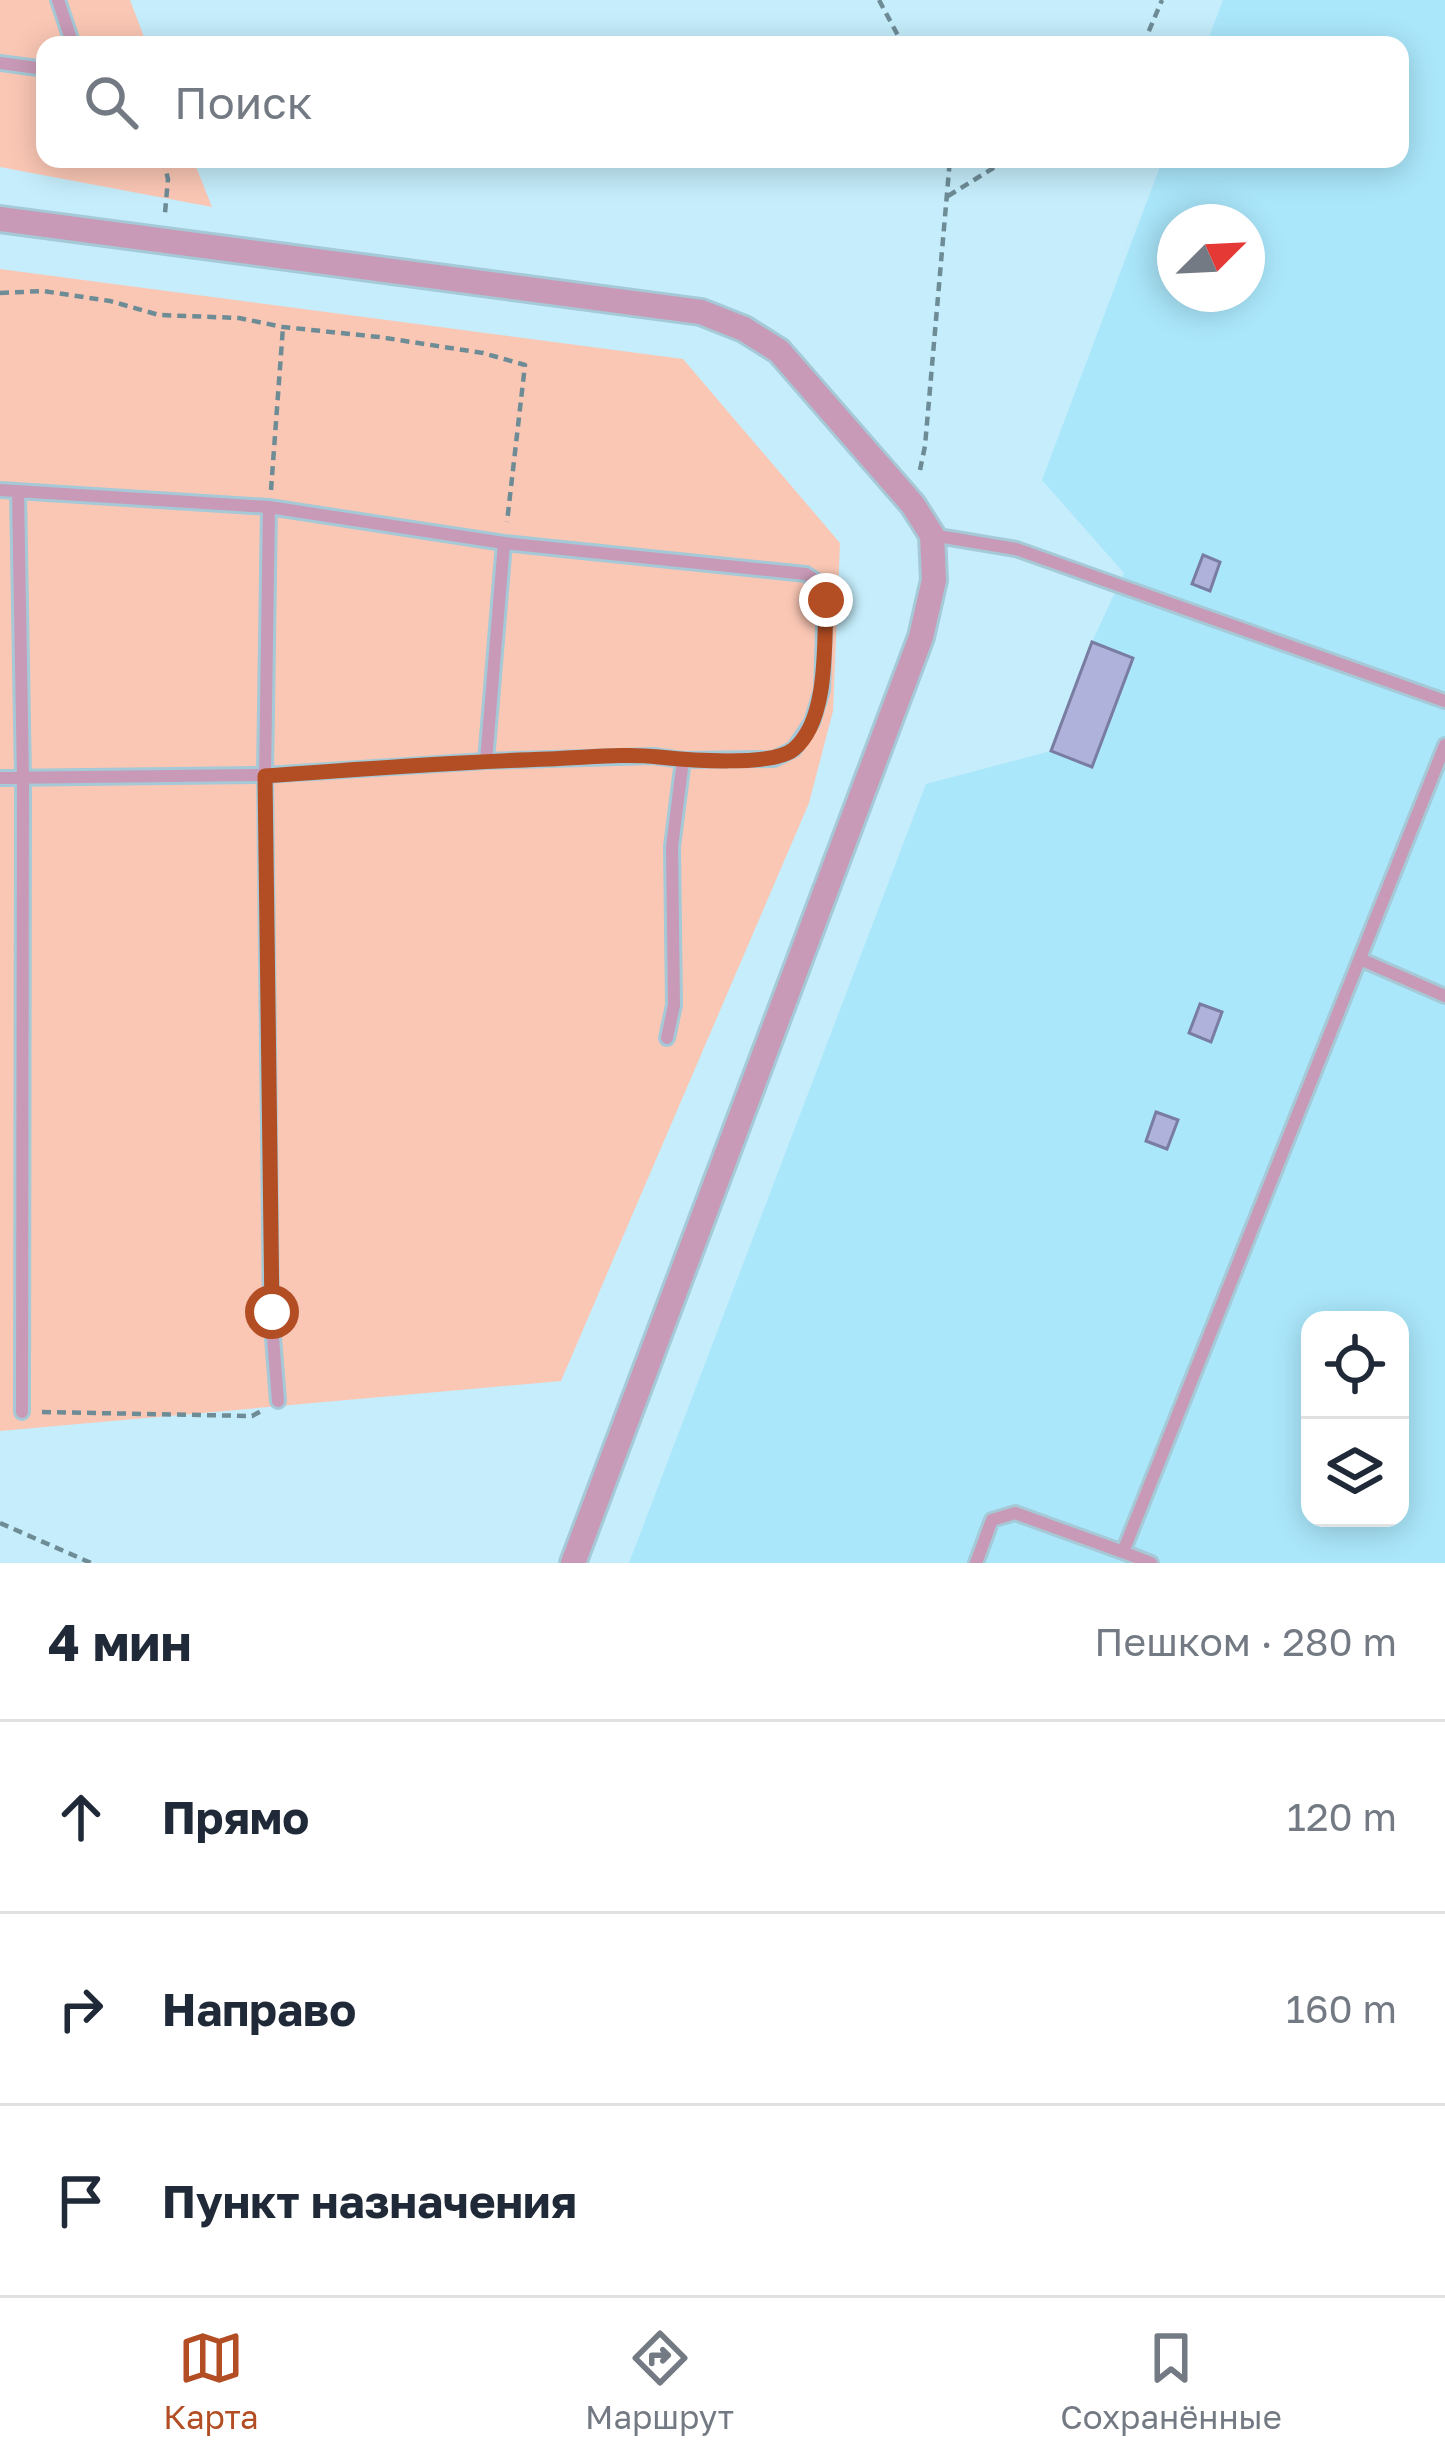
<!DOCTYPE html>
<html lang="ru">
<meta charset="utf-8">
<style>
body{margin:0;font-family:"Golos Text",sans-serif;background:#f2f2f3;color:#1f2937}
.controls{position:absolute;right:36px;bottom:36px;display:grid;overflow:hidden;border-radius:24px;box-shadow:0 6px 30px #0003}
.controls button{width:108px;height:108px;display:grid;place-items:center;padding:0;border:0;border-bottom:3px solid #e0e1e3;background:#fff;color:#1f2937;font:60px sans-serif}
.compass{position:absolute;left:1157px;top:204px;width:108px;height:108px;border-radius:50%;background:#fff;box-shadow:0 6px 30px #0003;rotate:66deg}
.stop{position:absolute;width:36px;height:36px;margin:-27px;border:9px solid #b34d23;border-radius:50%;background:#fff}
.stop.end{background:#b34d23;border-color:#fff;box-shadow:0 3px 12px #0008}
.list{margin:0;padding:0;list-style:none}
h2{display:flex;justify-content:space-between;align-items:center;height:156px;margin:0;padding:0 48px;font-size:51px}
h2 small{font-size:39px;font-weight:400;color:#747a83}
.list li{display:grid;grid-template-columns:78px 1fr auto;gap:36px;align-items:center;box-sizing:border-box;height:192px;padding:0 48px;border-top:3px solid #e0e1e3}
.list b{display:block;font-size:45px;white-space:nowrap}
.list em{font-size:39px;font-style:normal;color:#747a83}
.icon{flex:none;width:66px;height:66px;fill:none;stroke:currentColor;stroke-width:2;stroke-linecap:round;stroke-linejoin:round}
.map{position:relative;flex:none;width:1445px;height:1563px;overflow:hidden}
.search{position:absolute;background:#fff;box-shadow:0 6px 30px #0003;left:36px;right:36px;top:36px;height:132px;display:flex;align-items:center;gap:30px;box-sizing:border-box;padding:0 42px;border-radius:24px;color:#747a83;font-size:45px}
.sheet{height:732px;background:#fff}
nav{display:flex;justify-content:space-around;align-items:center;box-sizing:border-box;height:168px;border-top:3px solid #e0e1e3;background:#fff;font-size:33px;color:#747a83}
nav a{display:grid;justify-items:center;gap:6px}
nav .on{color:#b34d23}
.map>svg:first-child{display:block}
.built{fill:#abe7fb;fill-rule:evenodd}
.green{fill:#fbc7b5}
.building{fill:#afb3db;stroke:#797da2;stroke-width:3}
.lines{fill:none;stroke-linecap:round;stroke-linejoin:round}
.service-casing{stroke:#a5c9d6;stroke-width:18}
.minor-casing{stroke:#a5c9d6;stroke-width:30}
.path{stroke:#6e8c96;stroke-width:4.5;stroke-dasharray:9 6;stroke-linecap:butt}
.service{stroke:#c89ab7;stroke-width:12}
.minor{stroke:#c89ab7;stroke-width:24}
.route{stroke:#b34d23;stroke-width:15}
</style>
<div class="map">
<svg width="1445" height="1563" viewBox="0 0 1445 1563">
<rect width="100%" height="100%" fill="#c5edfb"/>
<!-- built -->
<path class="built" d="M 1223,0 L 1445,0 L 1445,1563 L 629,1563 L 926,784 L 1051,751 L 1092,642 L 1124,573 L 1042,480 L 1163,159 L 1400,159 L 1400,45 L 1206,45 ZM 1175,222 L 1247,222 L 1247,294 L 1175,294 ZM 1310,1320 L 1400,1320 L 1400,1518 L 1310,1518 Z"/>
<!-- green -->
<path class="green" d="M 0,0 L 130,0 L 147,45 L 45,45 L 45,159 L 193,159 L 212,207 L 0,167 Z
M 0,269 L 683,359 L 840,543 L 833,711 L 809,803 L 561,1381 L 0,1431 Z"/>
<!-- building -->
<path class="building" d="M 1203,555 L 1220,562 L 1210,591 L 1192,584 Z
M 1092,642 L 1133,658 L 1092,767 L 1051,751 Z
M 1200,1004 L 1222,1012 L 1211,1042 L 1189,1033 Z
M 1156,1112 L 1178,1120 L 1167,1149 L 1146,1141 Z"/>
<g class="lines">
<!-- service casing -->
<g class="service-casing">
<path id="service" d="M 58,0 L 73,45
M 0,63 L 45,69
M 0,490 L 269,507 L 504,543 L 806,574 L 821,584 L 825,600 L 822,690 L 812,722 L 794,749 L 774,759 L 683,760 L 653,756 L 486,761 L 265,775 L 0,778
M 18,492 L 23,778 L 22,1412
M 269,507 L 265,775 L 271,1312 L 278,1401
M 932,535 L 1016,549 L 1445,701
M 486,761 L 504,543
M 1360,959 L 1445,996
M 667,1038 L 674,1005 L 672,847 L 683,760
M 1123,1552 L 1151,1563
M 976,1563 L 992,1520 L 1015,1513 L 1123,1552 L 1445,745"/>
</g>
<!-- minor casing -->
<g class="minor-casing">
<path id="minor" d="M 0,219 L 701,312 L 744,329 L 779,351 L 913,505 L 932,535 L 934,580 L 921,637 L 573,1563"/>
</g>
<!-- path -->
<path class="path" d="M 879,0 L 903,45
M 1143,45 L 1162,0
M 163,159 L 168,179 L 165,213
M 948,196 L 1008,159
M 0,293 L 43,291 L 110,301 L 159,315 L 239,318 L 283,327 L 379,337 L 483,353 L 525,365 L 507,522
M 920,470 L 925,446 L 950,159
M 271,490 L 283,327
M 42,1412 L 252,1416 L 263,1410
M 0,1523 L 91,1563"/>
<!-- service -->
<use href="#service" class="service"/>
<!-- minor -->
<use href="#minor" class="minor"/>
</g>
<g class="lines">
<!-- route -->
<path class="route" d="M 272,1312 L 265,776 C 360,769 454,762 549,759 C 585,758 623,753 659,757 C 687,760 773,767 794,749 C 829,720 824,642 826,600"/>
</g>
</svg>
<div class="controls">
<button><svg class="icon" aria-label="locate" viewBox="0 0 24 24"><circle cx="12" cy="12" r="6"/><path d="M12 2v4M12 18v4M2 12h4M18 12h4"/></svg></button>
<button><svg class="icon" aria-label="layers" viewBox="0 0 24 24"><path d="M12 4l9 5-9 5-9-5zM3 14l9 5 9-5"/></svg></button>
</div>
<svg class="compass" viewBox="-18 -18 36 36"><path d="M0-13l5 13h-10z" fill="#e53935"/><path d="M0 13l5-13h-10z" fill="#747a83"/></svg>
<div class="stop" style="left:272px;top:1312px"></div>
<div class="stop end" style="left:826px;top:600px"></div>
<div class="search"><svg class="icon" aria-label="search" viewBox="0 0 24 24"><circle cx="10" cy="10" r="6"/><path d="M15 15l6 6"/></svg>Поиск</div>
</div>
<section class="sheet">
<h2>4 мин<small>Пешком · 280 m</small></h2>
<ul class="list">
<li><svg class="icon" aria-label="ahead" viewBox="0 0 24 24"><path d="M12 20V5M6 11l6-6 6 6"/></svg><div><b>Прямо</b></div><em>120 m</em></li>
<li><svg class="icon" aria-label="right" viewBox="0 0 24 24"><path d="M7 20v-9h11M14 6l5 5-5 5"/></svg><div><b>Направо</b></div><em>160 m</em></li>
<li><svg class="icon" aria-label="arrive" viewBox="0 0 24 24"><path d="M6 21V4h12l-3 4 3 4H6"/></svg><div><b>Пункт назначения</b></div></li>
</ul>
</section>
<nav>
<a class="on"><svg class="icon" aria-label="map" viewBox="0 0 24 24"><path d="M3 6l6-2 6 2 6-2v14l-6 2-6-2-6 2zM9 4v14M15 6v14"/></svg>Карта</a>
<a><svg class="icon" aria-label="directions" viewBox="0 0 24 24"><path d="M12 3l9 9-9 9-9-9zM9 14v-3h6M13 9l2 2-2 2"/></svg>Маршрут</a>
<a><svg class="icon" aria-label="saved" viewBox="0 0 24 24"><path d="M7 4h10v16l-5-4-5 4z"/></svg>Сохранённые</a>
</nav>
